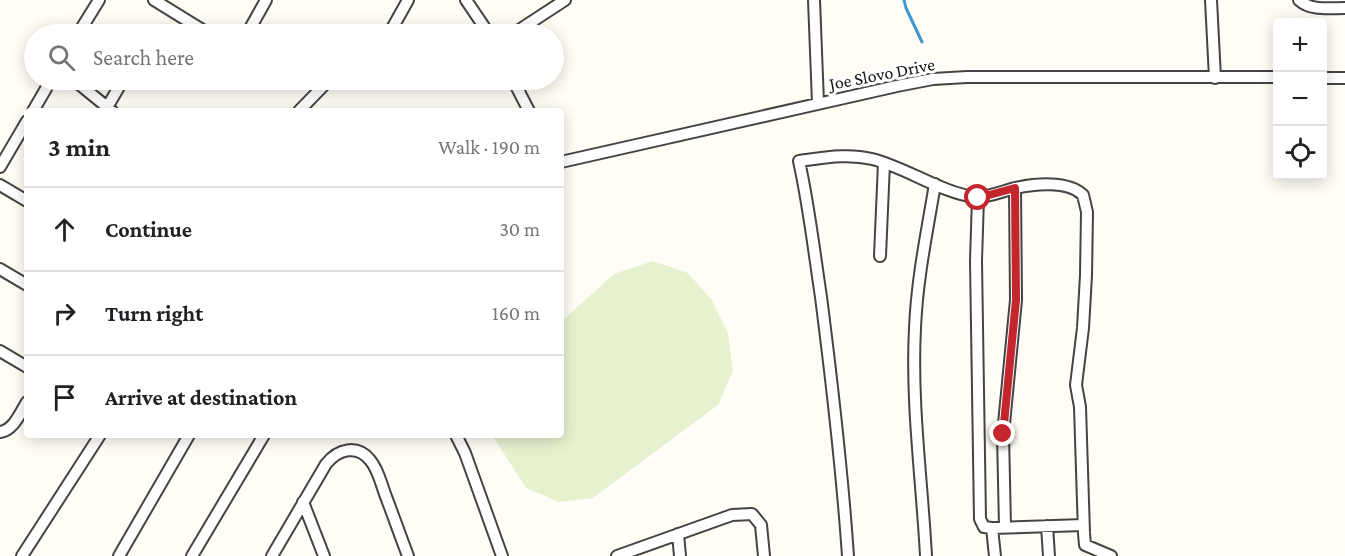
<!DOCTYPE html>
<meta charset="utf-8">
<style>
body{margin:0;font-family:"Crimson Pro",serif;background:#f2f2f2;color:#202124}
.controls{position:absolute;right:18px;top:18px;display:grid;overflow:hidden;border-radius:6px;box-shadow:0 3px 15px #0003}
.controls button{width:54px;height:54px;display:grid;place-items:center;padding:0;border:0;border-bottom:2px solid #e0e0e0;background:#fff;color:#202124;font:30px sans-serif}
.stop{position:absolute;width:18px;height:18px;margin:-14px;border:4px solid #c4262e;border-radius:50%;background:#fff}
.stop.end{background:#c4262e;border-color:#fff;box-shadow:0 2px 6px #0008}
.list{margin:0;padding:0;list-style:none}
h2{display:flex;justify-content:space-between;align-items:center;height:78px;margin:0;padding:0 24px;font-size:26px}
h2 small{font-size:20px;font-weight:400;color:#757577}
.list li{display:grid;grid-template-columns:39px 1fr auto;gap:18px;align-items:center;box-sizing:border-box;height:84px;padding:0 24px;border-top:2px solid #e0e0e0}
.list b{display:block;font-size:22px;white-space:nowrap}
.list em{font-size:20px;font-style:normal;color:#757577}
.icon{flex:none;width:33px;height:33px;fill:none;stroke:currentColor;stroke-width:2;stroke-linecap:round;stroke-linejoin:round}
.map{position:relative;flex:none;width:1345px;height:556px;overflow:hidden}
.search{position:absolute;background:#fff;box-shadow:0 3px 15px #0003;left:24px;top:24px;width:540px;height:66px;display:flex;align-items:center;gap:15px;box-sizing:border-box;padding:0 21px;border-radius:33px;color:#757577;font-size:22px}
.panel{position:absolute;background:#fff;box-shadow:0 3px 15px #0003;left:24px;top:108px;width:540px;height:330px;border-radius:6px}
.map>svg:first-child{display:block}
.pitch{fill:#e6f2cf}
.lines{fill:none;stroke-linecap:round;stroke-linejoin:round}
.stream{stroke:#3f96cf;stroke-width:3}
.minor-casing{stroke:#444;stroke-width:14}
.minor{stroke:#fff;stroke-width:10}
.route{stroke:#c4262e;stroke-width:8}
.labels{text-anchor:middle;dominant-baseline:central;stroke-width:6;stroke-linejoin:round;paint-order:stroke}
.street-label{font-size:18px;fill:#111;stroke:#fff}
</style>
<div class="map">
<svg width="1345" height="556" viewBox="0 0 1345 556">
<rect width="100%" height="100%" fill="#fffdf5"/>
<!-- pitch -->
<path class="pitch" d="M 653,261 L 688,273 L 711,299 L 728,333 L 733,371 L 718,405 L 593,498 L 559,502 L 526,488 L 492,435 L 561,435 L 561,322 L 614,274 Z"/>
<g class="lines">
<!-- stream -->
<path class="stream" d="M 904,0 L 906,8 L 922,42"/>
<!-- minor casing -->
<g class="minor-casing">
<path id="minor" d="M 154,0 L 209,34
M 466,0 L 489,34
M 814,0 L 818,103
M 1211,0 L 1215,78
M 1299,0 C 1311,11 1329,8 1345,8
M 78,34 L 99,0
M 247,34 L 266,0
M 389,34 L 408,0
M 513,34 L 565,0
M 1322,78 L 1345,78
M 74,80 L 112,111
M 513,80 L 529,111
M 33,111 L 51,80
M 105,111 L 123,80
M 299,111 L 329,80
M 561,162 L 897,86 L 933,79 L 967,77 L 1278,77
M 0,167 L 27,121
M 0,185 L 27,201
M 978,198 L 976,261 L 980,519 L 984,527 L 992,528
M 880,256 L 884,163
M 0,269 L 27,285
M 0,351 L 27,367
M 0,432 C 14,430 20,413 27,402
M 456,435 L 465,453 L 502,556
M 303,502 L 324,556
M 1047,526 L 1049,556
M 1005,527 L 1003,434 L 1016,300 L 1015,188 C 1034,184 1068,180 1083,195 L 1087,212 L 1086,275 L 1083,328 L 1076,385 L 1080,407 L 1084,533 L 1085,545 L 1111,556
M 678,534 L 680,556
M 22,556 L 100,435
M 119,556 L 189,435
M 192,556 L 264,435
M 272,556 L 326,464 C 338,449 357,444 370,460 C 378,469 381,483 385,494 C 393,515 400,535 408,556
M 617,556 L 732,515 L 752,514 L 761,525 L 764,556
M 848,556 C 842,469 832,383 821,297 C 814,251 809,206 799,161 C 823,158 847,153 872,159 C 905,167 942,193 975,197 C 987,198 1003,191 1015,188
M 926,556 C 922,480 911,404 915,328 C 917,279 927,232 935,184
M 995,556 L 992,528 L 1083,525"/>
</g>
<!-- minor -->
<use href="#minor" class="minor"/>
</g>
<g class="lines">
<!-- route -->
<path class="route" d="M 978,198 L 1015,188 L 1016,300 L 1003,434"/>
</g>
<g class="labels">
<!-- street labels -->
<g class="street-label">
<text transform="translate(882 74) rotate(-11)">Joe Slovo Drive</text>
</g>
</g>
</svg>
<div class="controls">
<button>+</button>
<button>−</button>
<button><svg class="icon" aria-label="locate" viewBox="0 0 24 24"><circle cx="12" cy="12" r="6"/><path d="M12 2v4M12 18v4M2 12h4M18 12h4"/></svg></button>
</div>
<div class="stop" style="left:978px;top:198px"></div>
<div class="stop end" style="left:1003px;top:434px"></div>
<div class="search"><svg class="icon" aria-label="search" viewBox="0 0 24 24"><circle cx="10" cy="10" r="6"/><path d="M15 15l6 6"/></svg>Search here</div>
<section class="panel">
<h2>3 min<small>Walk · 190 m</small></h2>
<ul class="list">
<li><svg class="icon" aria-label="ahead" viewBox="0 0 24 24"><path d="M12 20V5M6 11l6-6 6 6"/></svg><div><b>Continue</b></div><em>30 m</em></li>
<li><svg class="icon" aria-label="right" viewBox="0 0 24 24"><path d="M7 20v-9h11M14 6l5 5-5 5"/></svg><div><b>Turn right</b></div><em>160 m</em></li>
<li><svg class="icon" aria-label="arrive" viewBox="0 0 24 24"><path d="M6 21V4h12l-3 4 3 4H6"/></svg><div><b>Arrive at destination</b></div></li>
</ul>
</section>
</div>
